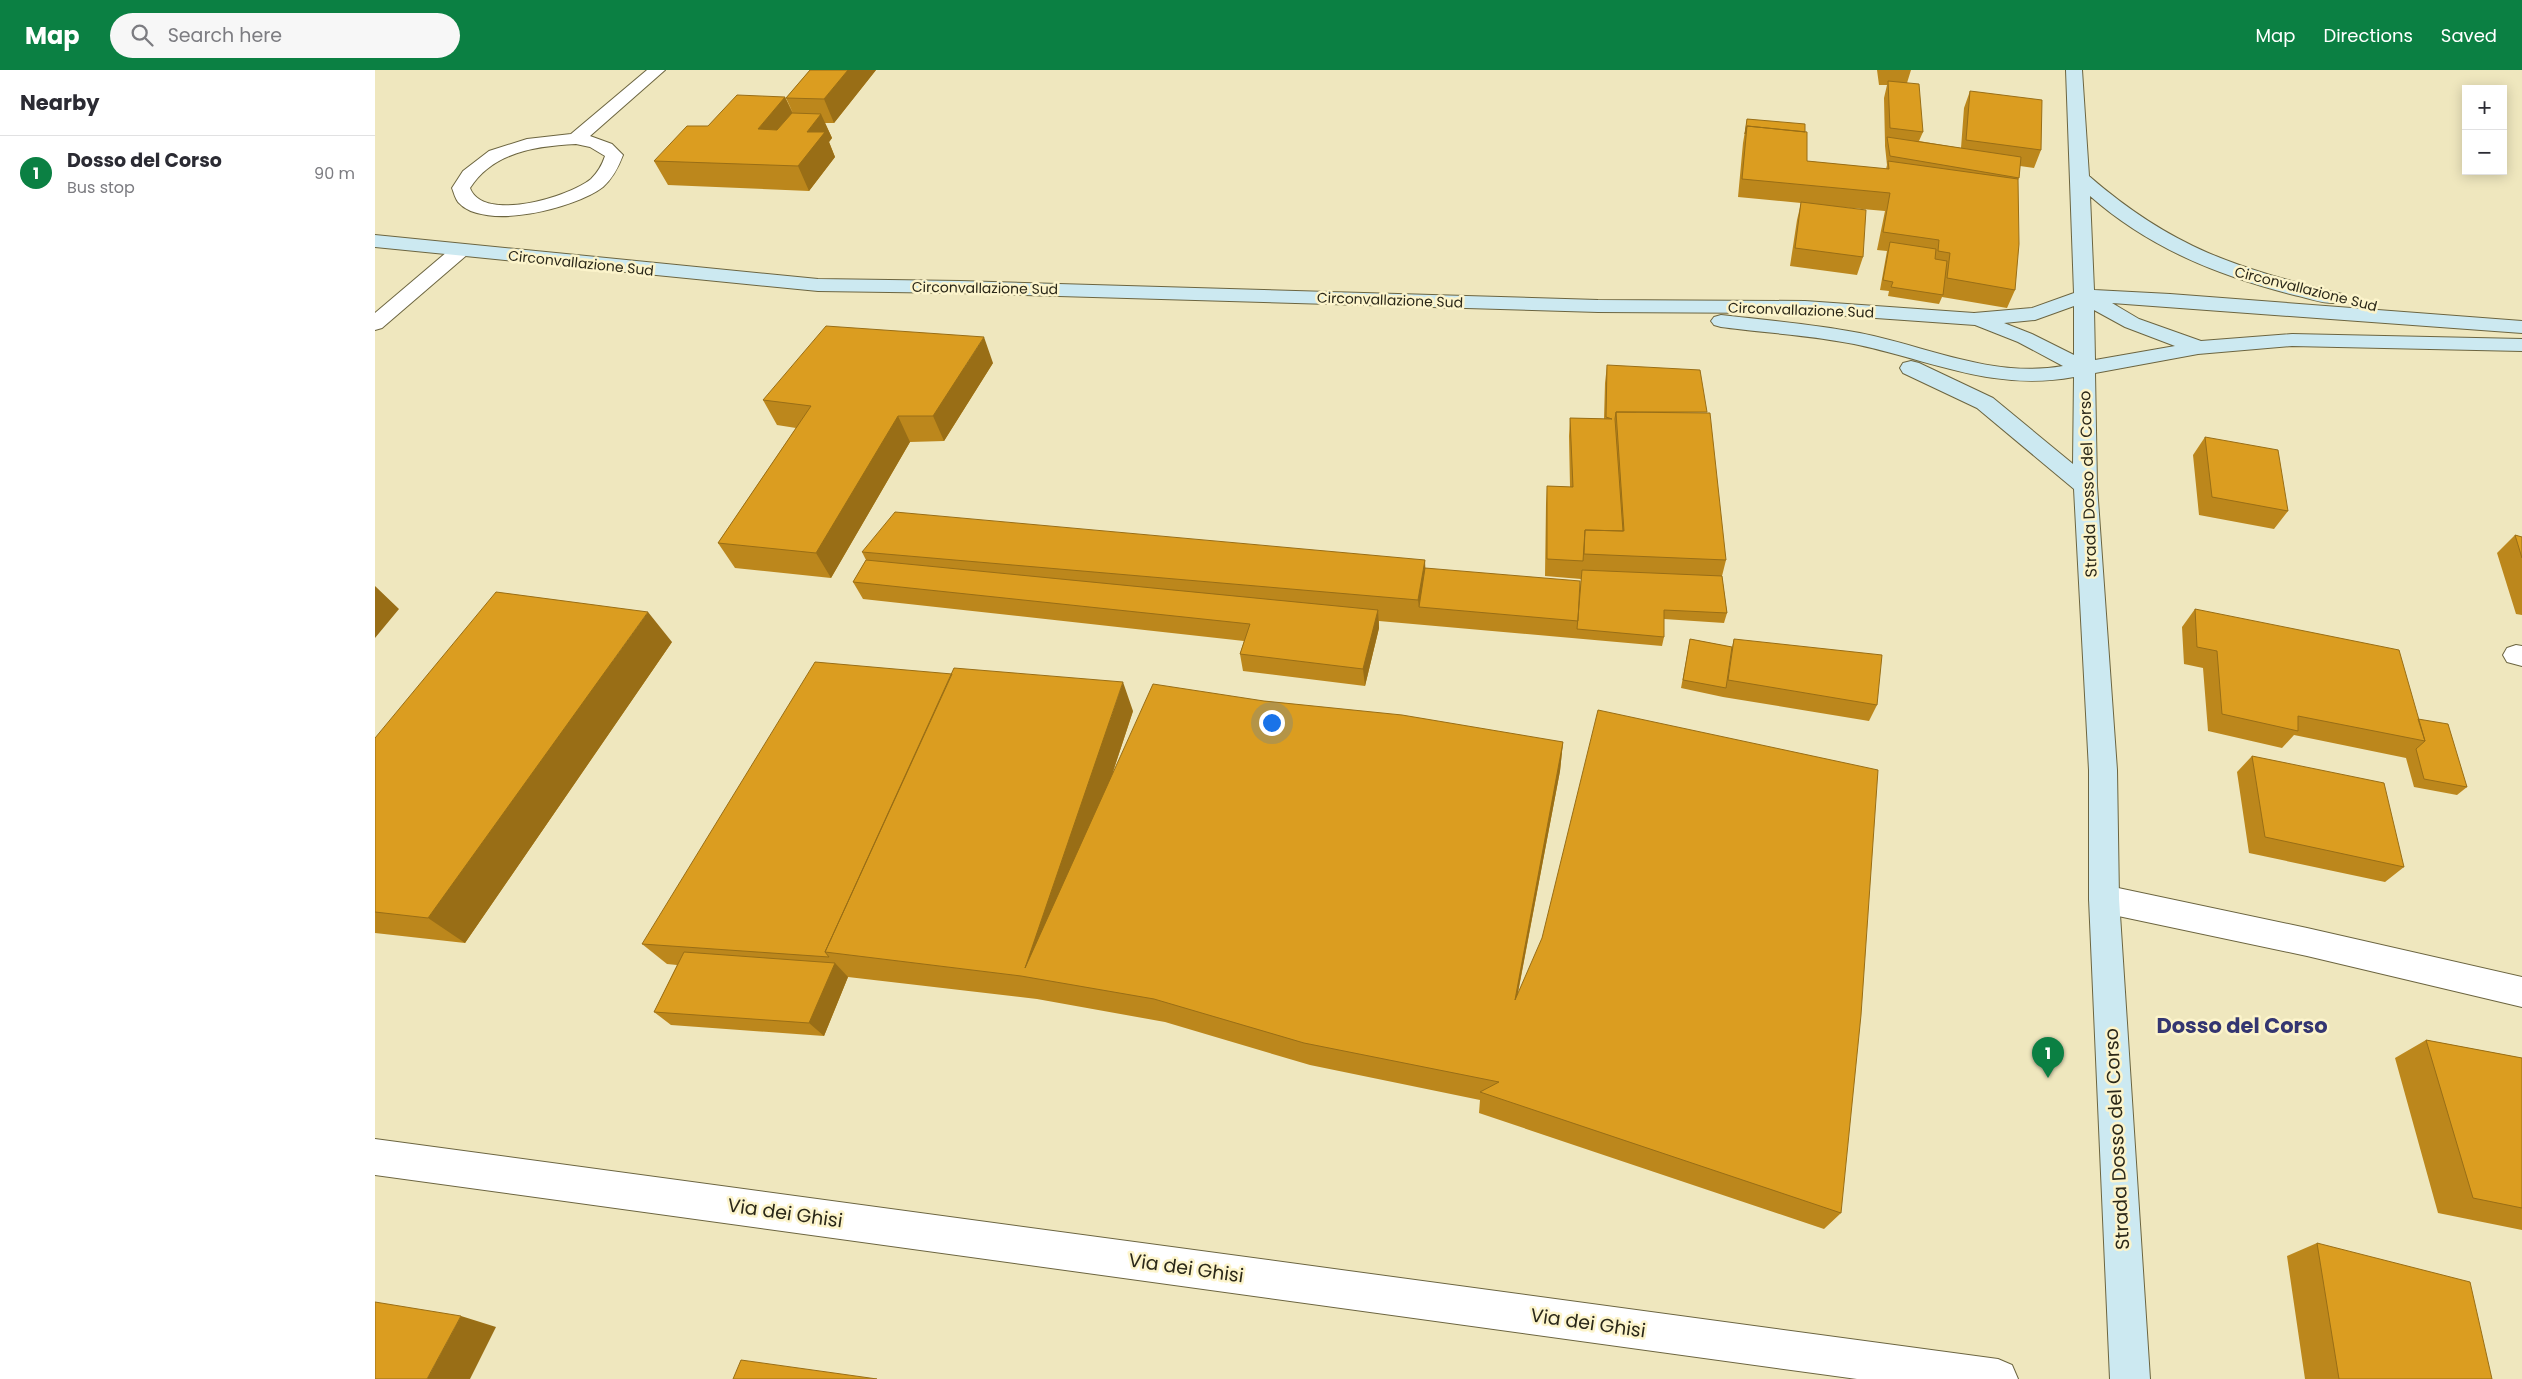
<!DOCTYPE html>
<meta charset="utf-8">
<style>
body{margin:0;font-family:Poppins,sans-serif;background:#f7f7f7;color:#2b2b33}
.controls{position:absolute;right:15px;top:15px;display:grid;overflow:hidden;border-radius:0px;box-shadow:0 2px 12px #0003}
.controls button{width:45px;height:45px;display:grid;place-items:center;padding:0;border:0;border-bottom:1px solid #e1e1e2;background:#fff;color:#2b2b33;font:25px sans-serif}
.you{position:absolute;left:896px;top:652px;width:18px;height:18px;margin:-12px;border:4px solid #fff;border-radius:50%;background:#1a73e8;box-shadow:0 0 0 8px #1a73e833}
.badge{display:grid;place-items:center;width:32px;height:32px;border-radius:50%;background:#0b8043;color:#fff;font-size:16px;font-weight:700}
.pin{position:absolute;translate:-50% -41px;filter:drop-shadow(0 1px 2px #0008)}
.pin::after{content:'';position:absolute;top:26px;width:18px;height:15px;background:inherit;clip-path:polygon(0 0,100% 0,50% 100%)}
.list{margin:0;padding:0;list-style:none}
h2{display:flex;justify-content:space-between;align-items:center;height:65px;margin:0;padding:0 20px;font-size:21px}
h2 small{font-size:16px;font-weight:400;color:#7c7c81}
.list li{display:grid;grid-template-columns:32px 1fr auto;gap:15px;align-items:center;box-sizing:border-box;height:75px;padding:0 20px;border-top:1px solid #e1e1e2}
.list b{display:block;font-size:19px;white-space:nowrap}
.list p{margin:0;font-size:16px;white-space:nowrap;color:#7c7c81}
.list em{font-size:16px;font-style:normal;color:#7c7c81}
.icon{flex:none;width:28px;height:28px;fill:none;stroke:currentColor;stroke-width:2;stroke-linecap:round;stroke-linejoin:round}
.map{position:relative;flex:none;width:2147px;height:1309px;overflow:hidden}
header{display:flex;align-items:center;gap:30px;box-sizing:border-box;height:70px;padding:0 25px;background:#0b8043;color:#fff}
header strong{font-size:24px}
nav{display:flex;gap:28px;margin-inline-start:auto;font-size:18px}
.search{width:350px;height:45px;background:#f7f7f7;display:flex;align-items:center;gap:12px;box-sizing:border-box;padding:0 18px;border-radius:28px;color:#7c7c81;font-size:19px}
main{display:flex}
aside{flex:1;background:#fff}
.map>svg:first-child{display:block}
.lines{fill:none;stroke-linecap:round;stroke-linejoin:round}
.street-casing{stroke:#6c6540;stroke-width:2}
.secondary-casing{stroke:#6c6540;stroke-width:2}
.street{fill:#fff;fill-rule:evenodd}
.secondary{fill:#cce9f1;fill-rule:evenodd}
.wall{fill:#bc871c}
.shaded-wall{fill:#996e16}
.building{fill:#db9d20;stroke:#996e16}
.labels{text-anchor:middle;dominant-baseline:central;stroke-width:5;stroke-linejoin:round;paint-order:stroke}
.far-street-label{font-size:14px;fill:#2b2819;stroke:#fcf4cb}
.street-label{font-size:16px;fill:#2b2819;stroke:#fcf4cb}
.near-street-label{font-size:19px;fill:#2b2819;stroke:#fcf4cb}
.district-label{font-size:21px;font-weight:bold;fill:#343671;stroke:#fcf4cb}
</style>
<header>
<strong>Map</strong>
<div class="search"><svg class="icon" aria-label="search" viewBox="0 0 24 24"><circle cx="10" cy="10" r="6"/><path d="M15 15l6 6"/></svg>Search here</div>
<nav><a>Map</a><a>Directions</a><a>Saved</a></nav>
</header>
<main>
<aside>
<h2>Nearby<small></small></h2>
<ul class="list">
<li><span class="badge">1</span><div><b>Dosso del Corso</b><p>Bus stop</p></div><em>90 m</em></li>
</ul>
</aside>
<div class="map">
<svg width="2147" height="1309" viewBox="0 0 2147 1309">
<rect width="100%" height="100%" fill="#efe7be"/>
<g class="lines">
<!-- street casing -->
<g class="street-casing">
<path id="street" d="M 272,0 L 290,0 L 215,66 L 237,74 L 248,85 C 243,98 238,108 228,117 C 201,138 109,162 83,132 C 80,128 79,123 77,118 L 88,101 L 114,81 L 152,69 L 196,64 ZM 201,74 L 215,77 L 230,86 C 227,95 223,102 216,109 C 194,127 108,153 95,118 C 118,82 161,76 201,74 Z
M 86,174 L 93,176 L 96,180 L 93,184 L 7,258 L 0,260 L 0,243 L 79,176 Z
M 2141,575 L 2147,576 L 2147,596 L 2132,592 L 2128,585 L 2132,578 Z
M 1729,815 L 1932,858 L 2147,907 L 2147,937 L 1932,886 L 1729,843 L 1718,839 L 1714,829 L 1718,819 Z
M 0,1069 L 1623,1289 L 1637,1295 L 1643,1309 L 1482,1309 L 0,1105 Z"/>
</g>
<!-- secondary casing -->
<g class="secondary-casing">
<path id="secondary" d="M 1691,0 L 1707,0 L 1714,106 C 1798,179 1862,198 1967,224 L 1970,228 L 1967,232 C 1953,236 1933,228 1919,225 C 1844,206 1774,178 1715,126 L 1719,220 L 1795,224 L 2147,251 L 2147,263 L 1737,233 L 1764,249 L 1826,271 L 1917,264 L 2147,269 L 2147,281 L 1917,276 L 1823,284 L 1720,303 L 1722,416 L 1742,700 L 1744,829 L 1775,1309 L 1735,1309 L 1714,829 L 1714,700 L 1699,419 L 1602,338 L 1528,303 L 1525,298 L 1528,293 L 1536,291 L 1544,293 L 1618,328 L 1698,394 L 1699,307 C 1618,322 1556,290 1479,274 C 1435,265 1390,263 1346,257 L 1339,255 L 1336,251 L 1339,247 L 1346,245 C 1390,250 1435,254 1479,262 C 1548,274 1615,309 1688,296 L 1643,272 L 1600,255 L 1430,243 L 1223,242 L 585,223 L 443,221 L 0,177 L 0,165 L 443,209 L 585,211 L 1223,230 L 1430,231 L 1599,243 L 1657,238 L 1699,223 ZM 1699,236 L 1699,285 L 1657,264 L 1629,253 L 1660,250 ZM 1719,240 L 1750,257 L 1800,276 L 1720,290 Z"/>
</g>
<!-- street -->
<use href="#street" class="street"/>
<!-- secondary -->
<use href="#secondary" class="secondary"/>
</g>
<!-- wall -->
<path class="wall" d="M 435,0 L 501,0 L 459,53 L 450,53 L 457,68 L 454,72 L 460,87 L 434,121 L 293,115 L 279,91 L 333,56 L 410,27 L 418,43 L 411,28 Z
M 1502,0 L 1536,0 L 1532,13 L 1548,62 L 1544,71 L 1586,78 L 1589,38 L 1595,21 L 1666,80 L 1659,98 L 1645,96 L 1644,108 L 1643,110 L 1640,220 L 1632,238 L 1567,227 L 1564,234 L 1513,226 L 1514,221 L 1505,220 L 1512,181 L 1502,180 L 1510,141 L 1464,137 L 1488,187 L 1482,205 L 1415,196 L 1422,150 L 1426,133 L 1363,127 L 1368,73 L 1372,49 L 1430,62 L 1432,91 L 1511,99 L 1512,95 L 1510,76 L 1510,73 L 1509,28 L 1512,15 L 1504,15 Z
M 618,293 L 569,371 L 535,372 L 456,508 L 360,498 L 343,473 L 421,358 L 402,355 L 388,330 Z
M 1232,295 L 1351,490 L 1347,506 L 1352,543 L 1349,553 L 1289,549 L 1289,567 L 1287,576 L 1004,551 L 1004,558 L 990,616 L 868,601 L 865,584 L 869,571 L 488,529 L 478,512 L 491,490 L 487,482 L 1050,490 L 1050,498 L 1204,527 L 1206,509 L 1170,506 L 1171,434 L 1172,416 L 1195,417 L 1194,366 L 1195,348 L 1229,349 L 1230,313 Z
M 1830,367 L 1913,441 L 1899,459 L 1824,445 L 1818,385 Z
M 2140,465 L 2147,467 L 2147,545 L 2141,544 L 2122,483 Z
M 1820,539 L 2043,649 L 2092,717 L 2082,725 L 2039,717 L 2031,688 L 1919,665 L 1907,678 L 1833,661 L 1828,598 L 1809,594 L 1807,557 Z
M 1315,569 L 1357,577 L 1359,569 L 1502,635 L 1494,651 L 1348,627 L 1306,618 Z
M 297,572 L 90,873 L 0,863 L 0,668 Z
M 889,631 L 1188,672 L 1185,701 L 1143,923 L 1466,1143 L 1449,1159 L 1104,1043 L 1105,1030 L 935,995 L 790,952 L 662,929 L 473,907 L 449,966 L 296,955 L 279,942 L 302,895 L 292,894 L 267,874 L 758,641 L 738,702 Z
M 1877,686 L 2029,797 L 2010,812 L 1874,783 L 1862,702 Z
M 2051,970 L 2147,988 L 2147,1160 L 2063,1143 L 2020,988 Z
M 1942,1173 L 2117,1309 L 1930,1309 L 1912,1186 Z"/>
<!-- shaded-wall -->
<path class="shaded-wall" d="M 473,0 L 501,0 L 459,53 L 449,29 Z
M 410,27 L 421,51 L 394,84 L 383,59 Z
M 446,44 L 457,68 L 454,72 L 460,87 L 434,121 L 423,96 L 432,62 Z
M 609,267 L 618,293 L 569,371 L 558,346 Z
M 523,346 L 535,372 L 456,508 L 441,483 Z
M 1050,490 L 1051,515 L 1044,537 L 1043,530 Z
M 0,516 L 24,539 L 0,568 Z
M 1003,540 L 1004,558 L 990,616 L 988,599 Z
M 273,542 L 297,572 L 90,873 L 53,848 Z
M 748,612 L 758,641 L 669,910 L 650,898 Z
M 1188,672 L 1185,701 L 1137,953 L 1140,930 Z
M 460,893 L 473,907 L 449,966 L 434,953 Z
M 86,1246 L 121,1257 L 95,1309 L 52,1309 Z"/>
<!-- building -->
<path class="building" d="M 435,0 L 473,0 L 449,29 L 411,28 Z
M 1513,11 L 1544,14 L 1548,62 L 1515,58 Z
M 1595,21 L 1667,30 L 1666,80 L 1591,70 Z
M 362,25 L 410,27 L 383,59 L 402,60 L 417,43 L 446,44 L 432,62 L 450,62 L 423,96 L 279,91 L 312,56 L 333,56 Z
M 1372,49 L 1430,54 L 1430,62 L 1372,56 L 1370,64 Z
M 1372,56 L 1432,62 L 1432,91 L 1514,99 L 1513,91 L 1643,109 L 1644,174 L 1640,220 L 1572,208 L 1575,183 L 1563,181 L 1564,170 L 1508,162 L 1515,123 L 1367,109 Z
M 1512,67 L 1646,87 L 1644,108 L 1515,86 Z
M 1426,132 L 1491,140 L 1488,187 L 1420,178 Z
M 1515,172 L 1561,179 L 1560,189 L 1572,191 L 1568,225 L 1516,217 L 1518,212 L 1508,210 Z
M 451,256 L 609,267 L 558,346 L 523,346 L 441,483 L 343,473 L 436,336 L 388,330 Z
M 1232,295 L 1325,300 L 1332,342 L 1241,342 L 1240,349 L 1248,461 L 1210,460 L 1208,491 L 1172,489 L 1172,416 L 1198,417 L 1195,348 L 1237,349 L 1231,347 Z
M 1241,342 L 1335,343 L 1351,490 L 1209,484 L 1210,460 L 1249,461 Z
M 1830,367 L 1903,380 L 1913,441 L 1837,427 Z
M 520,442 L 1050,490 L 1043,530 L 487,482 Z
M 2140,465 L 2147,467 L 2147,488 Z
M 491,490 L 1003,540 L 988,599 L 865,584 L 875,554 L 478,512 Z
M 1050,498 L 1205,511 L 1203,551 L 1044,537 Z
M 1207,500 L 1347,506 L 1352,543 L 1289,540 L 1289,567 L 1202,559 Z
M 121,522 L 273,542 L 53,848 L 0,842 L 0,668 Z
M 1820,539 L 2024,580 L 2050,671 L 1923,646 L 1923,661 L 1847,644 L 1842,581 L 1822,577 Z
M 1315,569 L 1357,577 L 1351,618 L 1308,610 Z
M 1359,569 L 1507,585 L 1502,635 L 1353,610 Z
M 440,592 L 577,604 L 450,882 L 454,887 L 267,874 Z
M 579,598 L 748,612 L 650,898 L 778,614 L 889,631 L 1027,645 L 1188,672 L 1140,930 L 1167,868 L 1223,640 L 1503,700 L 1486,945 L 1466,1143 L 1105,1022 L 1124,1012 L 929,973 L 779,929 L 646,906 L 450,882 Z
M 2043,649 L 2073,654 L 2092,717 L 2049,709 L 2041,679 L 2050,671 Z
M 1877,686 L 2009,713 L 2029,797 L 1890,767 Z
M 309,882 L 460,893 L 434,953 L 279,942 Z
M 2051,970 L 2147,988 L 2147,1138 L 2098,1128 Z
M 1942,1173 L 2095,1212 L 2117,1309 L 1964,1309 Z
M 0,1232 L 86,1246 L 52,1309 L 0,1309 Z
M 366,1290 L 502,1309 L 358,1309 Z"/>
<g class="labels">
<!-- far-street labels -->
<g class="far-street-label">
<text transform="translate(206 193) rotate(6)">Circonvallazione Sud</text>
<text transform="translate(610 218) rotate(1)">Circonvallazione Sud</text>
<text transform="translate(1931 219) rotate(14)">Circonvallazione Sud</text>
<text transform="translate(1015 230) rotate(2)">Circonvallazione Sud</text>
<text transform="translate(1426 240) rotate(2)">Circonvallazione Sud</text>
</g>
<!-- street labels -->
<g class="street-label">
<text transform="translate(1713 414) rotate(-92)">Strada Dosso del Corso</text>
</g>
<!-- near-street labels -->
<g class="near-street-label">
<text transform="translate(1742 1069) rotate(-93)">Strada Dosso del Corso</text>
<text transform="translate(410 1143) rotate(8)">Via dei Ghisi</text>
<text transform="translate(811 1198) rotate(8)">Via dei Ghisi</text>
<text transform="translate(1213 1253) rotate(8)">Via dei Ghisi</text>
</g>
<!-- district labels -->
<g class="district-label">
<text x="1867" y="955">Dosso del Corso</text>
</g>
</g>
</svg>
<div class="controls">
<button>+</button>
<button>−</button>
</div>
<div class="you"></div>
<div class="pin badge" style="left:1673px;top:1008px">1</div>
</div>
</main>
